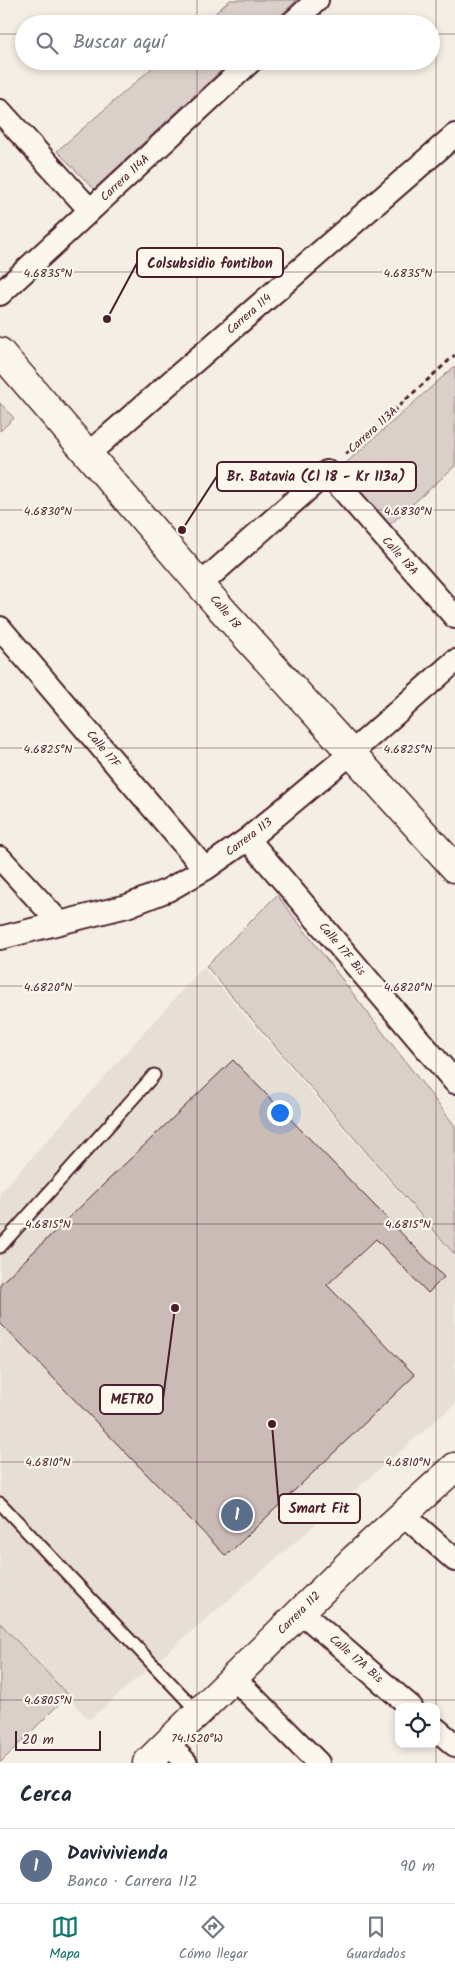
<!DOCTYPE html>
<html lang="es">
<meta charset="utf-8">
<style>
body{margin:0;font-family:Kalam,sans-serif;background:#f6f6f7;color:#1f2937}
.controls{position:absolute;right:15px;bottom:15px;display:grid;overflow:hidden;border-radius:10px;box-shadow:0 2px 8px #0003}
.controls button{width:45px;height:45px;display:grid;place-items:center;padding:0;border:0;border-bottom:1px solid #e0e1e3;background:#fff;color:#1f2937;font:25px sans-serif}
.scale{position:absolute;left:15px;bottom:12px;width:86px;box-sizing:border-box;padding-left:5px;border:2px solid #4a1f2b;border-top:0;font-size:14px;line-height:18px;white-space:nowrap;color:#4a1f2b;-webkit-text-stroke:4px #fbf7ec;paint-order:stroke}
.you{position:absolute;left:279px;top:1112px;width:18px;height:18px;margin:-12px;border:4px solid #fff;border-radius:50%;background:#1a73e8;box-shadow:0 0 0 8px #1a73e833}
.badge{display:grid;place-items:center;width:32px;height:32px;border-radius:50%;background:#0f766e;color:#fff;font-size:16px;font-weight:700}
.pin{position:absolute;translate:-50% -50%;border:2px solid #fff;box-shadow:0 1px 5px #0006}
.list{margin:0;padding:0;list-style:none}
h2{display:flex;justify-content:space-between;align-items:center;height:65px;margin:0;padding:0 20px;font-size:21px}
h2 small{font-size:16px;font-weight:400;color:#747a83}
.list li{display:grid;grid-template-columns:32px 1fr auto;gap:15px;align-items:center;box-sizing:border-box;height:75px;padding:0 20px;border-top:1px solid #e0e1e3}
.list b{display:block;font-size:19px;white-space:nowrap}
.list p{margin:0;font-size:16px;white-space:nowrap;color:#747a83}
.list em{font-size:16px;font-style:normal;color:#747a83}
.icon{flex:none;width:28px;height:28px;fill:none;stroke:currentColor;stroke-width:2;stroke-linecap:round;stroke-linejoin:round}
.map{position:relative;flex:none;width:455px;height:1763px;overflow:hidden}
.search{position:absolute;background:#fff;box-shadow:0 2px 8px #0003;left:15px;right:15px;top:15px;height:55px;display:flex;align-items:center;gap:12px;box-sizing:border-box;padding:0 18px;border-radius:28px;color:#747a83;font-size:19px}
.sheet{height:140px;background:#fff}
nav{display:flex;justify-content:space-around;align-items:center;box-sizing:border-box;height:70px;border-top:1px solid #e0e1e3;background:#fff;font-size:14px;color:#747a83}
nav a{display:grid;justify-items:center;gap:2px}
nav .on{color:#0f766e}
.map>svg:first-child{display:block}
.built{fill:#e7dfd6}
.green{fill:#dbd0c9;stroke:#92787a}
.building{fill:#cabbb6;stroke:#4a1f2b}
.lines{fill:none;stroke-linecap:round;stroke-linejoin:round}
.lane-casing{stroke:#4a1f2b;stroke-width:15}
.street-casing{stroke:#4a1f2b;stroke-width:26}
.secondary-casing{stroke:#4a1f2b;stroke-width:31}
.path{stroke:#4a1f2b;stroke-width:3;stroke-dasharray:5 4;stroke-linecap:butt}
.lane{stroke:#fbf7ec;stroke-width:11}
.street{stroke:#fbf7ec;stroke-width:22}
.secondary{stroke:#fbf7ec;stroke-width:28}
.ticks{fill:none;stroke:#4a1f2b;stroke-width:1;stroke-opacity:0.45}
.labels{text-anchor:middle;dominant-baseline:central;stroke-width:4.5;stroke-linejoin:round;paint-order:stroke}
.street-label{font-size:12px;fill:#4a1f2b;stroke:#fbf7ec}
.ticks-label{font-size:12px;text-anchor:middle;fill:#4a1f2b;stroke:#fbf7ec;stroke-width:4.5;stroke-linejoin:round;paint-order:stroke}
.leader{fill:none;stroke:#4a1f2b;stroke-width:2}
.callout-dot{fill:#4a1f2b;stroke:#fbf7ec;stroke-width:2}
.callout{fill:#fbf7ec;stroke:#4a1f2b;stroke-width:2}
.callout-label{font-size:14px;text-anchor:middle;font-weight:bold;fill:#4a1f2b}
</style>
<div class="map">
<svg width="455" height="1763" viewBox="0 0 455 1763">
<rect width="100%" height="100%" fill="#f4eee4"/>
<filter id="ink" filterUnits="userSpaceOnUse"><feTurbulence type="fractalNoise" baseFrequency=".02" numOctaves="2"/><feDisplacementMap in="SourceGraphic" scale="10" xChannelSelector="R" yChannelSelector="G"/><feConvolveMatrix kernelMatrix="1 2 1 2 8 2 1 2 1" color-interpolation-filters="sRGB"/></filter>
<g filter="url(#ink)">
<!-- built -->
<path class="built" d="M 203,967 L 455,1257 L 455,1404 L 89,1720 L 0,1623 L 0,1193 Z"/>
<!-- green -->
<path class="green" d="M 230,0 L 297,0 L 271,24 L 203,24 Z
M 160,61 L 231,61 L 94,189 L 57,151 Z
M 455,366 L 455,466 L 384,530 L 337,471 Z
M 0,403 L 14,418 L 0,431 Z
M 277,895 L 455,1126 L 455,1255 L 206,966 Z
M 0,1623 L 68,1695 L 0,1763 Z"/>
<!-- building -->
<path class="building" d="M 233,1060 L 444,1277 L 428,1293 L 376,1239 L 327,1285 L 415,1375 L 226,1556 L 0,1323 L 0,1284 Z"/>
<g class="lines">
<!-- lane casing -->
<g class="lane-casing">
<path id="lane" d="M 0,1247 L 154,1075
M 0,1503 L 198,1712"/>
</g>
<!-- street casing -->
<g class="street-casing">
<path id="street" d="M 291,24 L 317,0
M 0,111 L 90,210
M 0,294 L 251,61
M 88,454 L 455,135
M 201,584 L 327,472 L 455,617
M 0,628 L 205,869
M 248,839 L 455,1082
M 0,858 L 59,922
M 0,938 L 127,906 L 168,890 L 205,869 L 248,839 L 350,754 L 455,661
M 403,1514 L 455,1560
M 301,1612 L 411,1707
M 234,1678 L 318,1763
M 436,1729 L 455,1745
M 167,1743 L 186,1763"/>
</g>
<!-- secondary casing -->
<g class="secondary-casing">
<path id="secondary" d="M 0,352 L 216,603 L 455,868
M 147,1763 L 354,1559 L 455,1467"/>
</g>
<!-- path -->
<path class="path" d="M 346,454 L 455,355"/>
<!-- lane -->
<use href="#lane" class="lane"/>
<!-- street -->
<use href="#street" class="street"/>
<!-- secondary -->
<use href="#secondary" class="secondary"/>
</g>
</g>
<!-- ticks -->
<path class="ticks" d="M 197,0 L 197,24M 436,0 L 436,1707M 0,34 L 24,34M 431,34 L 455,34M 197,61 L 197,1763M 0,272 L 455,272M 0,510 L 455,510M 0,748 L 455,748M 0,986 L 455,986M 0,1224 L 455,1224M 0,1462 L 455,1462M 0,1700 L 455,1700M 436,1744 L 436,1763"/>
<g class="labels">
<!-- street labels -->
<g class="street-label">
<text transform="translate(125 178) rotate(-43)">Carrera 114A</text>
<text transform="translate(249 314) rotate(-41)">Carrera 114</text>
<text transform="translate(373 430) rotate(-42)">Carrera 113A</text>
<text transform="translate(400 556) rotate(48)">Calle 18A</text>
<text transform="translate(225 612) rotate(50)">Calle 18</text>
<text transform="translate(103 749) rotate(50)">Calle 17F</text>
<text transform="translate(249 837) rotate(-37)">Carrera 113</text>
<text transform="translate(342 949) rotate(50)">Calle 17F Bis</text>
<text transform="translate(299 1613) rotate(-45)">Carrera 112</text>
<text transform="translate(356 1659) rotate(41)">Calle 17A Bis</text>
</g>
</g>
<g class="ticks-label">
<text x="48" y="277">4.6835°N</text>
<text x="408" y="277">4.6835°N</text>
<text x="48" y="515">4.6830°N</text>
<text x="408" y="515">4.6830°N</text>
<text x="48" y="753">4.6825°N</text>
<text x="408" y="753">4.6825°N</text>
<text x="48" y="991">4.6820°N</text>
<text x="408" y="991">4.6820°N</text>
<text x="48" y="1228">4.6815°N</text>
<text x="408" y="1228">4.6815°N</text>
<text x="48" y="1466">4.6810°N</text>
<text x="408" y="1466">4.6810°N</text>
<text x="48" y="1704">4.6805°N</text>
<text x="197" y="1742">74.1520°W</text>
</g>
<!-- callouts -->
<path class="leader" d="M107 319L137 263M182 530L217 476M175 1308L163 1399M272 1424L279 1508"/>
<g class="callout-dot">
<circle cx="107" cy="319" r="5"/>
<circle cx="182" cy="530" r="5"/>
<circle cx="175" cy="1308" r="5"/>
<circle cx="272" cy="1424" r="5"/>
</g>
<g class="callout">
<rect x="137" y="248" width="146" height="29" rx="5"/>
<rect x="217" y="462" width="199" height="29" rx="5"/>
<rect x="100" y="1385" width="63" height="29" rx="5"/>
<rect x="279" y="1494" width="81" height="29" rx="5"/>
</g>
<g class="callout-label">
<text x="210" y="268">Colsubsidio fontibon</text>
<text x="316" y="481">Br. Batavia (Cl 18 - Kr 113a)</text>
<text x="132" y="1404">METRO</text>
<text x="319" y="1513">Smart Fit</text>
</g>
</svg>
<div class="controls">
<button><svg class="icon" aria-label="locate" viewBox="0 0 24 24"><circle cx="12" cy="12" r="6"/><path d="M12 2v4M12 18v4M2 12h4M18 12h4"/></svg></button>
</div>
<div class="scale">20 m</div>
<div class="you"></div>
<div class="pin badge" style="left:237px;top:1515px;background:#5c6f8a">1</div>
<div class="search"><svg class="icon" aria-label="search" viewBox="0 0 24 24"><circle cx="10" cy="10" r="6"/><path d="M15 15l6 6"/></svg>Buscar aquí</div>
</div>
<section class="sheet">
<h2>Cerca<small></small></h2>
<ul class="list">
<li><span class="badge" style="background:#5c6f8a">1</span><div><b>Davivivienda</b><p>Banco · Carrera 112</p></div><em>90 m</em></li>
</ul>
</section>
<nav>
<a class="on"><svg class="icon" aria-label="map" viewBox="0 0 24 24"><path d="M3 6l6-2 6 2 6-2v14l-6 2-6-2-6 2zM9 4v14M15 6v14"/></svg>Mapa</a>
<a><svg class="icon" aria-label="directions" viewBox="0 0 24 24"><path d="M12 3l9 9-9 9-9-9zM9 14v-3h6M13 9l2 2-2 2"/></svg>Cómo llegar</a>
<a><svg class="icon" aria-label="saved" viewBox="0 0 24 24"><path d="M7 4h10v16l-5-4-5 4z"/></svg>Guardados</a>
</nav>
